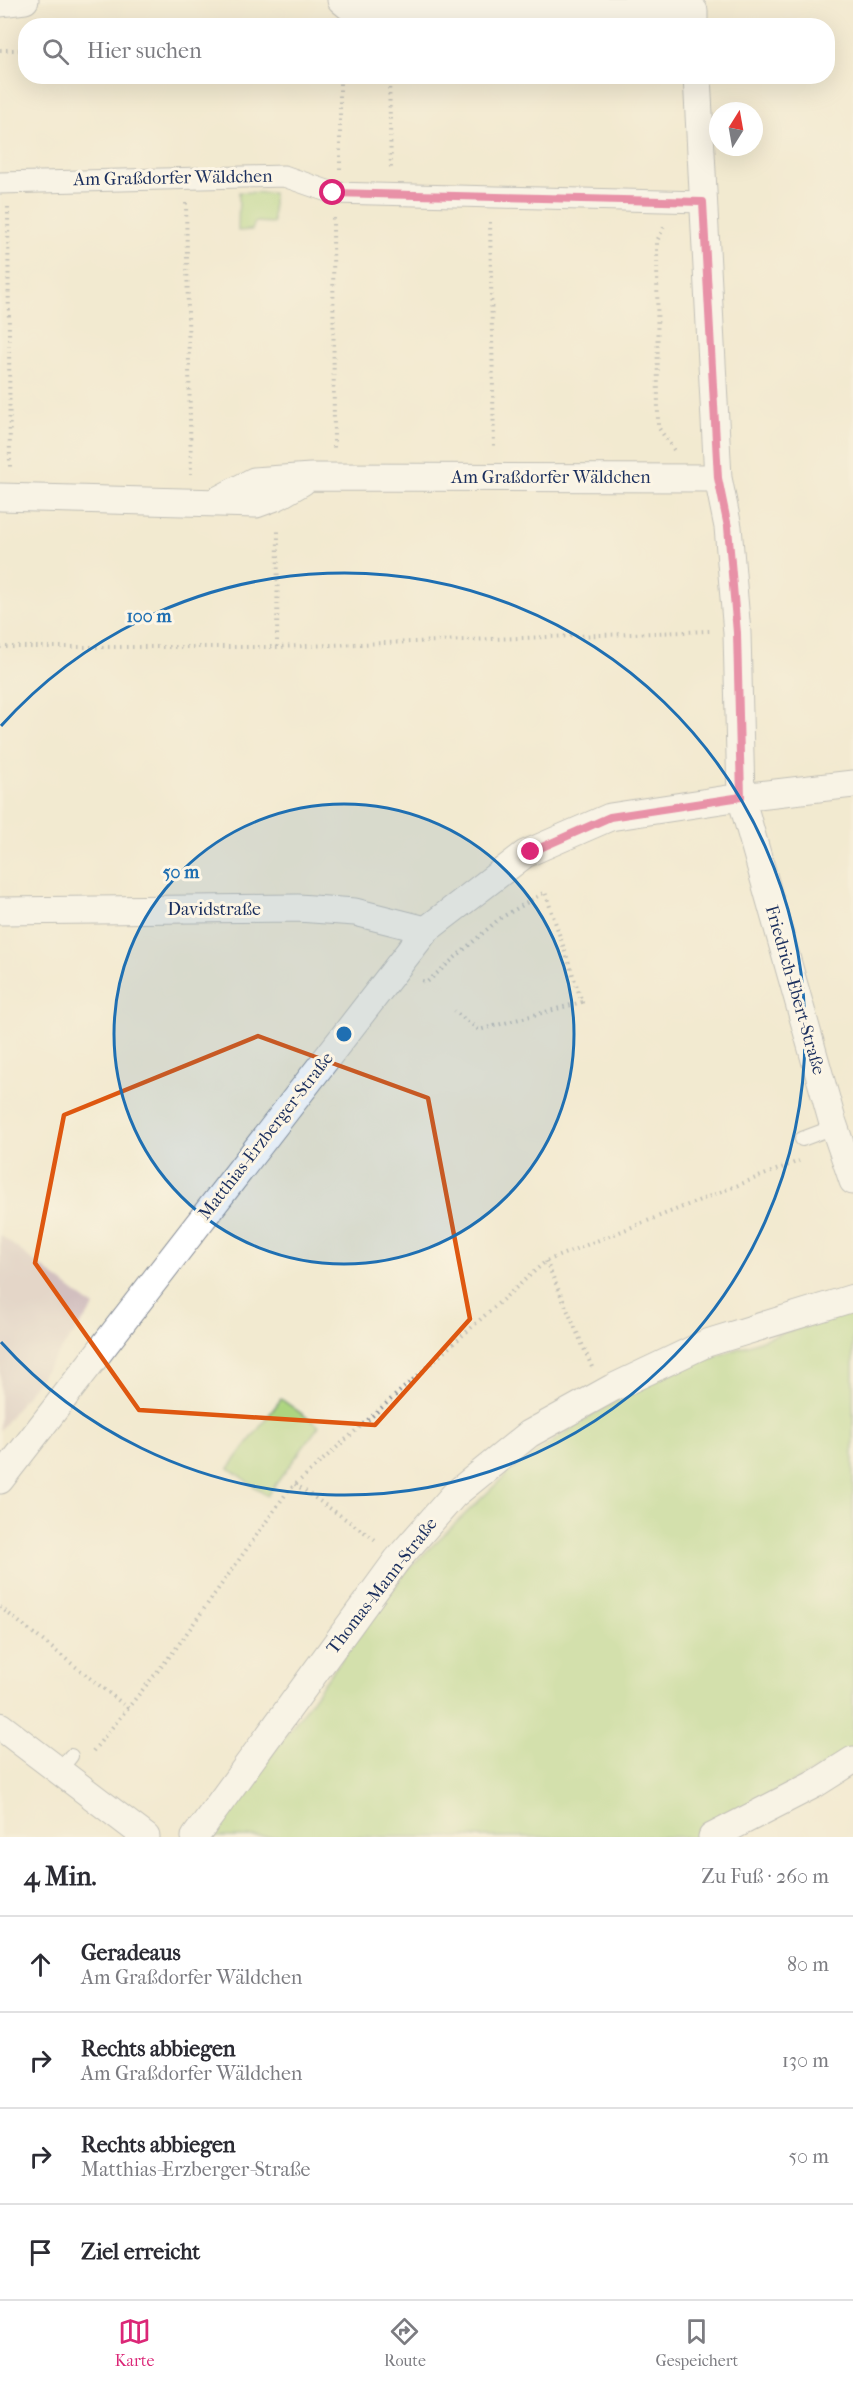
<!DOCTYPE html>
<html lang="de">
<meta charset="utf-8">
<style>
body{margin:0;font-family:"IM FELL French Canon",serif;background:#f2f2f3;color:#2b2b33}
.compass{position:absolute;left:709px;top:102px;width:54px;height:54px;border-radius:50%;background:#fff;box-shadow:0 6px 24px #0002;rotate:11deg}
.stop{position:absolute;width:18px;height:18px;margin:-14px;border:4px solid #db2777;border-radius:50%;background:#fff}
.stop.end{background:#db2777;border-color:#fff;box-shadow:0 2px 6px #0008}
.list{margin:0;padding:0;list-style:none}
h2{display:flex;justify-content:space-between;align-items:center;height:78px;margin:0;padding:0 24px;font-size:26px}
h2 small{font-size:20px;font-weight:400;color:#7c7c81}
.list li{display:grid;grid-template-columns:39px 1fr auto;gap:18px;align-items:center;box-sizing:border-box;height:96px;padding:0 24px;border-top:2px solid #e1e1e2}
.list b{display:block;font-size:22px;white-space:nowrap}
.list p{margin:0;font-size:20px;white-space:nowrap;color:#7c7c81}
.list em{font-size:20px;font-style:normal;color:#7c7c81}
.icon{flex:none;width:33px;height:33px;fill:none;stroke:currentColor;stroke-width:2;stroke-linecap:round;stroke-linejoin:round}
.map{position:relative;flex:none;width:853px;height:1837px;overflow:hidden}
.search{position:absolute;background:#fff;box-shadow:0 6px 24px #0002;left:18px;right:18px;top:18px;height:66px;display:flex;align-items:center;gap:15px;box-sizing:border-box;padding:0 21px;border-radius:24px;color:#7c7c81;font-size:22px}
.sheet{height:462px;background:#fff}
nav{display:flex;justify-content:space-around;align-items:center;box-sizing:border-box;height:84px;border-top:2px solid #e1e1e2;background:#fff;font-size:16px;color:#7c7c81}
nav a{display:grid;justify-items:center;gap:3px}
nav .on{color:#db2777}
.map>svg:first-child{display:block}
.industrial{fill:#d2bfbf}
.green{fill:#add580;stroke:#64826f;stroke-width:1.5}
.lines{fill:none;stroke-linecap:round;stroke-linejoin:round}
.service-casing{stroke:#868c97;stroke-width:16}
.pedestrian-casing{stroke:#868c97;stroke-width:23}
.minor-casing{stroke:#868c97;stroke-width:29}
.path{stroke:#868c97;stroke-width:4;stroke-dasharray:1.5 4.5;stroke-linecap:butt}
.service{stroke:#fff;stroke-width:14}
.pedestrian{stroke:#fff;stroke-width:21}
.minor{stroke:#fff;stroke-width:27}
.route{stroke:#db2777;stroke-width:8}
.marked{fill:none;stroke:#de5710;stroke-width:4.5;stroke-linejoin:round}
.ring{fill:none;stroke:#1f6fb2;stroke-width:3}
.labels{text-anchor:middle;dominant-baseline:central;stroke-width:6;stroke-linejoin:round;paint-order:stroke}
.street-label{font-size:18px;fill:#1b2f5e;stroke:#fcf5e5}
.centre{fill:#1f6fb2;stroke:#fcf5e5;stroke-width:3}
.ring-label{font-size:18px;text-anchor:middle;font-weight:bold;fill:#1f6fb2;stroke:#fcf5e5;stroke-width:6;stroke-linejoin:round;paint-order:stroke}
</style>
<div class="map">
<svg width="853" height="1837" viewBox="0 0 853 1837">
<rect width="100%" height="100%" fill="#fcf5e5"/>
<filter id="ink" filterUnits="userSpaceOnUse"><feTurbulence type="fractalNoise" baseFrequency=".0167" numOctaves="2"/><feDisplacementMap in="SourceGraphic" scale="12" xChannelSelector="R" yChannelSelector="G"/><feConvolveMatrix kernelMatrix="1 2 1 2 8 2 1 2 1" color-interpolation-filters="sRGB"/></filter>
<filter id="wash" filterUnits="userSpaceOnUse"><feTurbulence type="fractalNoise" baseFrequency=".008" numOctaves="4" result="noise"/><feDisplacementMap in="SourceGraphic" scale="24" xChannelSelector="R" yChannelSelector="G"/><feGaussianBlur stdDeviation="1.35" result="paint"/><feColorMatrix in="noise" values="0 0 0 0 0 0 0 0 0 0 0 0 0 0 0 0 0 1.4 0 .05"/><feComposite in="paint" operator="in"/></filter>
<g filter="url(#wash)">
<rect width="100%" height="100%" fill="#f2ead0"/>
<!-- industrial -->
<path class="industrial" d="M 0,1235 L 94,1307 L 0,1430 Z"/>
<!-- green -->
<path class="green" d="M 239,192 L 273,193 L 273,223 L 255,222 L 252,230 L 238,231 Z
M 853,1313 L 853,1750 L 692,1837 L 211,1837 L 408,1569 L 509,1472 L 593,1414 L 670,1373 L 779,1334 Z
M 281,1399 L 319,1426 L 267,1496 L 229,1468 Z"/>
</g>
<g filter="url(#ink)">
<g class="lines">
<!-- service casing -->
<g class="service-casing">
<path id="service" d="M 802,1139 L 834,1127
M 59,1771 L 71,1756"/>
</g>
<!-- pedestrian casing -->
<g class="pedestrian-casing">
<path id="pedestrian" d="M 0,183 L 284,176 L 333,193 L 703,202"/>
</g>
<!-- minor casing -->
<g class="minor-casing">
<path id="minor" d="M 341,0 L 353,10 L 694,11 L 694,26
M 0,3 L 25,0
M 697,76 L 718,478 L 728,527 L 737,633 L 741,797 L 832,1120 L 853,1181
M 0,497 L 256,504 L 278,496 L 302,482
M 214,502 L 254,481 L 311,477 L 718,478
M 0,911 L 298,908 L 355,912 L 426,930
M 0,1480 L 426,930 L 525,854 L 610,817 L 741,797 L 853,784
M 0,1726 L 146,1837
M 195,1837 L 397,1560 L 454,1495 L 529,1434 L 612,1388 L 707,1343 L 853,1298
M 712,1837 L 815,1784 L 853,1760"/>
</g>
<!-- path -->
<path class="path" d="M 0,50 L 26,50
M 389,76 L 391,169
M 340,169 L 340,76
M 186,203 L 191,474
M 8,207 L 10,469
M 333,218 L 334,448
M 490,222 L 494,448
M 664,227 L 657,241 L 658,427 L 674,450
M 0,647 L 277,647 L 710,631
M 277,647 L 278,527
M 422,981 L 427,982 L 499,919 L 545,892 L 582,1002 L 479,1030 L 454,1011
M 546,1261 L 592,1367
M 295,1484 L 377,1541
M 0,1607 L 128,1708
M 93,1751 L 174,1651 L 288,1491 L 546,1261 L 799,1161"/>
<!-- service -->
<use href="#service" class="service"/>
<!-- pedestrian -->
<use href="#pedestrian" class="pedestrian"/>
<!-- minor -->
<use href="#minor" class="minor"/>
</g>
</g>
<g class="lines" filter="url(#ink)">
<!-- route -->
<path class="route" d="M 333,193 L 703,202 L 718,478 L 728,527 L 737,633 L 741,797 L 610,817 L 531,852"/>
</g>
<!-- marked area -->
<path d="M0 0H853V1837H0ZM 258,1036 L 428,1098 L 470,1319 L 375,1425 L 139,1410 L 35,1263 L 64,1115 Z" fill="#f2ead0" fill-opacity=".55" fill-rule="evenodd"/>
<path class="marked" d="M 258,1036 L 428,1098 L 470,1319 L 375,1425 L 139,1410 L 35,1263 L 64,1115 Z"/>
<!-- distance rings -->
<circle cx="344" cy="1034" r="230" fill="#1f6fb2" fill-opacity=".12"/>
<g class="ring">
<circle cx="344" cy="1034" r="230"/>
<path d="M1 726A461 461 0 1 1 1 1342"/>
</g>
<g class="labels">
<!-- street labels -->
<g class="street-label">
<text transform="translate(173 178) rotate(-1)">Am Graßdorfer Wäldchen</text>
<text x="551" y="477">Am Graßdorfer Wäldchen</text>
<text x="214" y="909">Davidstraße</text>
<text transform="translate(795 990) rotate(74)">Friedrich-Ebert-Straße</text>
<text transform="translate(266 1136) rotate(-52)">Matthias-Erzberger-Straße</text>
<text transform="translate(382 1586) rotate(-52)">Thomas-Mann-Straße</text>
</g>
</g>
<circle cx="344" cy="1034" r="9" class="centre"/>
<g class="ring-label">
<text x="149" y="622">100 m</text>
<text x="181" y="878">50 m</text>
</g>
</svg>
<svg class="compass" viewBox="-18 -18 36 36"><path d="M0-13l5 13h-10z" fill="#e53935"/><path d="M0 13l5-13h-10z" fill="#7c7c81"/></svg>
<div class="stop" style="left:333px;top:193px"></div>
<div class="stop end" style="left:531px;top:852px"></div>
<div class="search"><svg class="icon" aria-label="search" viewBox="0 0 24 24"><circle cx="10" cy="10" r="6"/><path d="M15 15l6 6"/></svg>Hier suchen</div>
</div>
<section class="sheet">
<h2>4 Min.<small>Zu Fuß · 260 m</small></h2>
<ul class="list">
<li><svg class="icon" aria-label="ahead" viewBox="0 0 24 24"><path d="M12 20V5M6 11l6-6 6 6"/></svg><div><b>Geradeaus</b><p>Am Graßdorfer Wäldchen</p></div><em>80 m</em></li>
<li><svg class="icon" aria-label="right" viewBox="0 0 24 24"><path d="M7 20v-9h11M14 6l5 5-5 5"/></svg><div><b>Rechts abbiegen</b><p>Am Graßdorfer Wäldchen</p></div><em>130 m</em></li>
<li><svg class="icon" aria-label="right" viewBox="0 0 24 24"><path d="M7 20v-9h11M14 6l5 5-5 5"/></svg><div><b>Rechts abbiegen</b><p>Matthias-Erzberger-Straße</p></div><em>50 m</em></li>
<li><svg class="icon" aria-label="arrive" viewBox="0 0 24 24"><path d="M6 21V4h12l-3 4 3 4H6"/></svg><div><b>Ziel erreicht</b></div></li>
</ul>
</section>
<nav>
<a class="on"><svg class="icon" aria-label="map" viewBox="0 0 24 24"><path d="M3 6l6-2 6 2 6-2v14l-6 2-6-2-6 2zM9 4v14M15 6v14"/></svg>Karte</a>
<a><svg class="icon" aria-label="directions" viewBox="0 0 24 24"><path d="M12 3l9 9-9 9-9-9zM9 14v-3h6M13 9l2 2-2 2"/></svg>Route</a>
<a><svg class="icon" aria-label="saved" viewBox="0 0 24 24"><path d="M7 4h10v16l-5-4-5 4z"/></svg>Gespeichert</a>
</nav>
